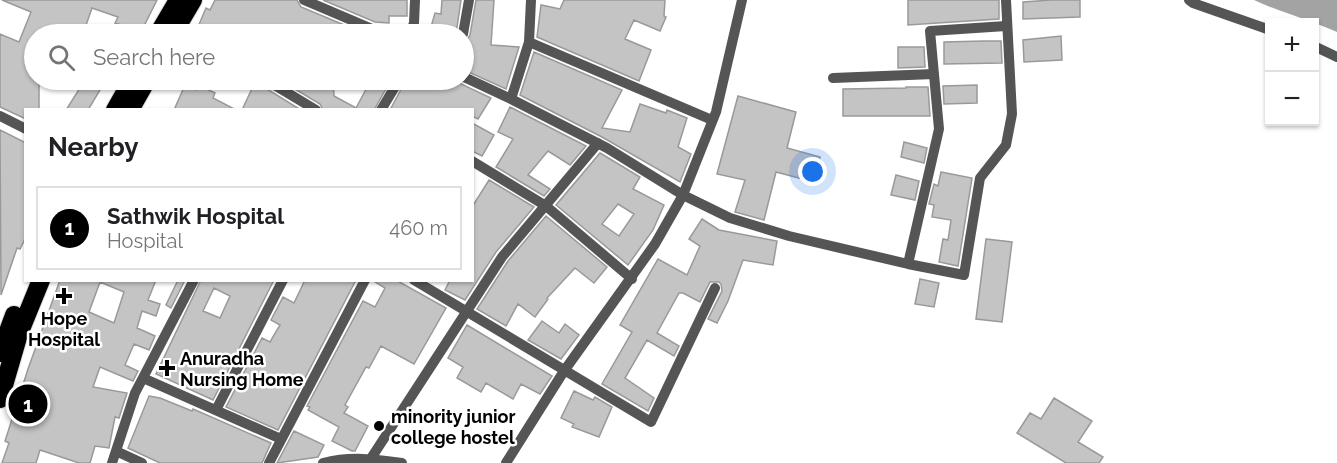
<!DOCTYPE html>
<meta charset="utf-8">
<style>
body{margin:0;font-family:Raleway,sans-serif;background:#f6f6f6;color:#202124}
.controls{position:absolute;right:18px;top:18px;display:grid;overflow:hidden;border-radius:0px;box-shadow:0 2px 4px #0004}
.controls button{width:54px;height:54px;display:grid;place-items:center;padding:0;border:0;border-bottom:2px solid #e0e0e0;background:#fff;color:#202124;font:30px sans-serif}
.you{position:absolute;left:813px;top:172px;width:21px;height:21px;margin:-15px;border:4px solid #fff;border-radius:50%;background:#1a73e8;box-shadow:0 0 0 9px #1a73e833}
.badge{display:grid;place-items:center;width:39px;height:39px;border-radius:50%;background:#000;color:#fff;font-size:20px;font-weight:700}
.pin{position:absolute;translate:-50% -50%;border:3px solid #fff;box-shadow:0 2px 6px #0006}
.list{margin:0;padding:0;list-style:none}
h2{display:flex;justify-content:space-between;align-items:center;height:78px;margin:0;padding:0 24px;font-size:26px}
h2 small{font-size:20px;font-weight:400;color:#757577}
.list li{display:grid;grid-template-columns:39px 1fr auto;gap:18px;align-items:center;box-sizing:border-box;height:84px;margin:0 12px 12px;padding:0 12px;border:2px solid #e0e0e0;border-radius:0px}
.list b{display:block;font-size:22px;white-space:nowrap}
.list p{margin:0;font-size:20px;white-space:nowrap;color:#757577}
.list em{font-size:20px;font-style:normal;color:#757577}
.icon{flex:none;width:33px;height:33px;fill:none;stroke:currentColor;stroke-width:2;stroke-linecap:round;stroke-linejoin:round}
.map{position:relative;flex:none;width:1337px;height:463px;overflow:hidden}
.search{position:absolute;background:#fff;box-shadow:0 2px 4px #0004;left:24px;top:24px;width:450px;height:66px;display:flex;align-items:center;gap:15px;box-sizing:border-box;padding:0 21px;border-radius:33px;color:#757577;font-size:22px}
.panel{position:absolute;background:#fff;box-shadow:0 2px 4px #0004;left:24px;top:108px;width:450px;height:174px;border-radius:0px}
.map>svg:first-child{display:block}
.water{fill:#a3a3a3}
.building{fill:#c4c4c4;stroke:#999;stroke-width:1.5;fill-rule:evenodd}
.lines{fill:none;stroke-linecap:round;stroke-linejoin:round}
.highway-casing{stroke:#dbdbdb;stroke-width:20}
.street{stroke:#555;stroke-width:10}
.highway{stroke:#000;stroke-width:18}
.poi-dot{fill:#000;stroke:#fff;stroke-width:2}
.labels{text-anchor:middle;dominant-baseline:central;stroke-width:5;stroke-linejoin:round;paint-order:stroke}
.poi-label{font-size:18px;font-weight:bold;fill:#000;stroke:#fff;text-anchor:start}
</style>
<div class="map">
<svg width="1337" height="463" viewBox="0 0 1337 463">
<rect width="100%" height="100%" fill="#fff"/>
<!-- water -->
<path class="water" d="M 1254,0 L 1337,0 L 1337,32 C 1310,20 1282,13 1254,0 Z"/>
<!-- building -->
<path class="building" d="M 2,0 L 157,0 L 140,34 L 117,34 L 121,25 L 115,23 L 118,17 L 92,8 L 83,34 L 34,34 L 34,80 L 39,80 L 39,110 L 26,110 L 26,119 L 0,107 L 0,34 L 19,42 L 31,12 Z
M 215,0 L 297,0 L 301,7 L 356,30 L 354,34 L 195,34 L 206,8 L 210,10 Z
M 323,0 L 407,0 L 407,16 L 389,16 L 389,23 L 375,22 Z
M 442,0 L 461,0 L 456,34 L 429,34 L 435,13 L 441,14 Z
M 476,0 L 494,0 L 491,45 L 519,47 L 506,89 L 464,70 L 464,54 L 467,40 L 470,35 Z
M 564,0 L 665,0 L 664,16 L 666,17 L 660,31 L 634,20 L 625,39 L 651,50 L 639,81 L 537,37 L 541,5 L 560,9 Z
M 908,0 L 999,0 L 999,19 L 908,25 Z
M 1051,0 L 1080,0 L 1080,17 L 1023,19 L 1023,2 Z
M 1061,36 L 1062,60 L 1024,62 L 1023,40 Z
M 984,41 L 1001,41 L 1002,63 L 944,64 L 944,42 Z
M 898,47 L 924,47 L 925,67 L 898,68 Z
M 534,52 L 622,90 L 602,128 L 630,132 L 640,104 L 666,113 L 667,110 L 687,118 L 678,147 L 691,154 L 680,182 L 602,137 L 520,95 Z
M 64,80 L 106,80 L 88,110 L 66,110 L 80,88 Z
M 256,80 L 259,80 L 262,86 L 301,110 L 242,110 Z
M 280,80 L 333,80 L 334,96 L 356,108 L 371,80 L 391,80 L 374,110 L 323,110 L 320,104 Z
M 406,80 L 457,80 L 461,84 L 491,98 L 478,119 L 472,116 L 472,110 L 390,110 Z
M 185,85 L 196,90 L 198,85 L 215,93 L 213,98 L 236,110 L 174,110 Z
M 977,85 L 977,103 L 944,104 L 943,86 Z
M 906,87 L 928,87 L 930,116 L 843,116 L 843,89 L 906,88 Z
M 738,96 L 796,112 L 787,148 L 820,157 L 814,182 L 776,172 L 764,220 L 735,212 L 745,180 L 717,174 Z
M 510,107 L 586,146 L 570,165 L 548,151 L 528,175 L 550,189 L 544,196 L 496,167 L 513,139 L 498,132 Z
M 472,123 L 494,135 L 482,156 L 472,151 Z
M 0,130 L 26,143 L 26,237 L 20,249 L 17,248 L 1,295 Z
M 904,142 L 927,148 L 924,163 L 901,157 Z
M 600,153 L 640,177 L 633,189 L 664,205 L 653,230 L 628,265 L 556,205 ZM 618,204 L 634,214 L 619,236 L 602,224 Z
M 941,172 L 972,178 L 958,266 L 939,262 L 943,239 L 948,240 L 951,220 L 932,217 L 934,205 L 929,204 L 934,184 L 938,186 Z
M 896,175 L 919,181 L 915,200 L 891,195 Z
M 489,180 L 534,207 L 496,252 L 465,300 L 445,290 L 450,280 L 472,280 L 472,207 Z
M 546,216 L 607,267 L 594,283 L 575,268 L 547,298 L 548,299 L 535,317 L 518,304 L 506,326 L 477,309 L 508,261 Z
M 702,219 L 719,230 L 777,241 L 773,265 L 743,260 L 728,301 L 717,323 L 708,319 L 722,291 L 721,284 L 719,282 L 710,282 L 700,302 L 683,293 L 679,293 L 657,333 L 679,346 L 674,356 L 647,340 L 625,378 L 654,398 L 648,411 L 602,384 L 632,332 L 620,325 L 658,259 L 687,275 L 700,246 L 689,239 Z
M 986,239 L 1012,242 L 1002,322 L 976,319 Z
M 920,279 L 939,283 L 934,307 L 915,304 Z
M 60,280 L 156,280 L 148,300 L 160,304 L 156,316 L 142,311 L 137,328 L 155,336 L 149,350 L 134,344 L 125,365 L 138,371 L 133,381 L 100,367 L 93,387 L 127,393 L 119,418 L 115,417 L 109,448 L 95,446 L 90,463 L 79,463 L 40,450 L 36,463 L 2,463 L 9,443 L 5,441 L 28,369 ZM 100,282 L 124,292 L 114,323 L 89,312 Z
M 178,280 L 185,280 L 171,308 L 166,305 Z
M 201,280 L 274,280 L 213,400 L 156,374 ZM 214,288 L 230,296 L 220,318 L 203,311 Z
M 305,280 L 356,280 L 278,430 L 226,407 L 262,338 L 270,342 L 280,325 L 271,320 L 283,297 L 294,303 Z
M 372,280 L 396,280 L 446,308 L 414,364 L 381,346 L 369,368 L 366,367 L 345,405 L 348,407 L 344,413 L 368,426 L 355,451 L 352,451 L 332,441 L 339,427 L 308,410 L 310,407 L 307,406 L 363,301 L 375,307 L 385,288 Z
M 542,321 L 559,333 L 565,324 L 579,335 L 561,359 L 528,340 Z
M 467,325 L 552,376 L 540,394 L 521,384 L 513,399 L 486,383 L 481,392 L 457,378 L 463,367 L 448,358 Z
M 574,391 L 593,400 L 595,397 L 612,407 L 599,437 L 572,427 L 574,424 L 561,418 Z
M 149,396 L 160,398 L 192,411 L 193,409 L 271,443 L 262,463 L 160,463 L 128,448 Z
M 1054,398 L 1092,421 L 1078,442 L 1103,457 L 1099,463 L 1066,463 L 1017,433 L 1030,413 L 1041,419 Z
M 294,431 L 324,445 L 318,457 L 277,463 Z"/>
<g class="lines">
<!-- highway casing -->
<g class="highway-casing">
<path id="highway" d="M 158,34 L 178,0
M 173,34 L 193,0
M 115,110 L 132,80
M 130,110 L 147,80
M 0,353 L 14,315
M 0,399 L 19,334 L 41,280"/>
</g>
<!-- street -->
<path class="street" d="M 304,0 L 384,34
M 1189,0 L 1193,3 L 1270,30
M 410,34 L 414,23 L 415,0
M 463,34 L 469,0
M 529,42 L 531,0
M 1314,46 L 1337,57
M 464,77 L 511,99 L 529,42 L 712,120
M 833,78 L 934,74
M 266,80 L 316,110
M 511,99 L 607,148 L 683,195 L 730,218 L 789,236 L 908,264 L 964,275 L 980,178 L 1006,145 L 1012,114 L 1006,0
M 381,110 L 399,80
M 0,116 L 26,129
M 472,161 L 546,206 L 632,279
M 908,264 L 939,129 L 930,31 L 1006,26
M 414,280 L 651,422 L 715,288
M 143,378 L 281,439
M 216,410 L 283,280
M 116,451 L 142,463
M 112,463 L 135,393 L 194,280
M 269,463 L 365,280
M 323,463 C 350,456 375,459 402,463
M 368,463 L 502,257 L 598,143
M 506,463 L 564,371 L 655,244 L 683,195 L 716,112 L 742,0"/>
<!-- highway -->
<use href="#highway" class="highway"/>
</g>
<!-- markers -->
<g class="poi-dot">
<path d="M61 287h6v6h6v6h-6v6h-6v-6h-6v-6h6z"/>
<path d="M164 359h6v6h6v6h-6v6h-6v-6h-6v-6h6z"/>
<circle cx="379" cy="426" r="6"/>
</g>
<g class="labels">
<!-- poi labels -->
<g class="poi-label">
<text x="64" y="318" text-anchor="middle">Hope<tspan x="64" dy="21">Hospital</tspan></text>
<text x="180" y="358">Anuradha<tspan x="180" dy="21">Nursing Home</tspan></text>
<text x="391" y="416">minority junior<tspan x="391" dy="21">college hostel</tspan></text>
</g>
</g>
</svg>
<div class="controls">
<button>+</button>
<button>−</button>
</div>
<div class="you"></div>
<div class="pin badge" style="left:28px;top:404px">1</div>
<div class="search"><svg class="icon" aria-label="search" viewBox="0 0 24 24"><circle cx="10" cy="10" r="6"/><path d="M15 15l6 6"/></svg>Search here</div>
<section class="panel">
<h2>Nearby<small></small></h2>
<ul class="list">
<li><span class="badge">1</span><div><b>Sathwik Hospital</b><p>Hospital</p></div><em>460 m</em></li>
</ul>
</section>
</div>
